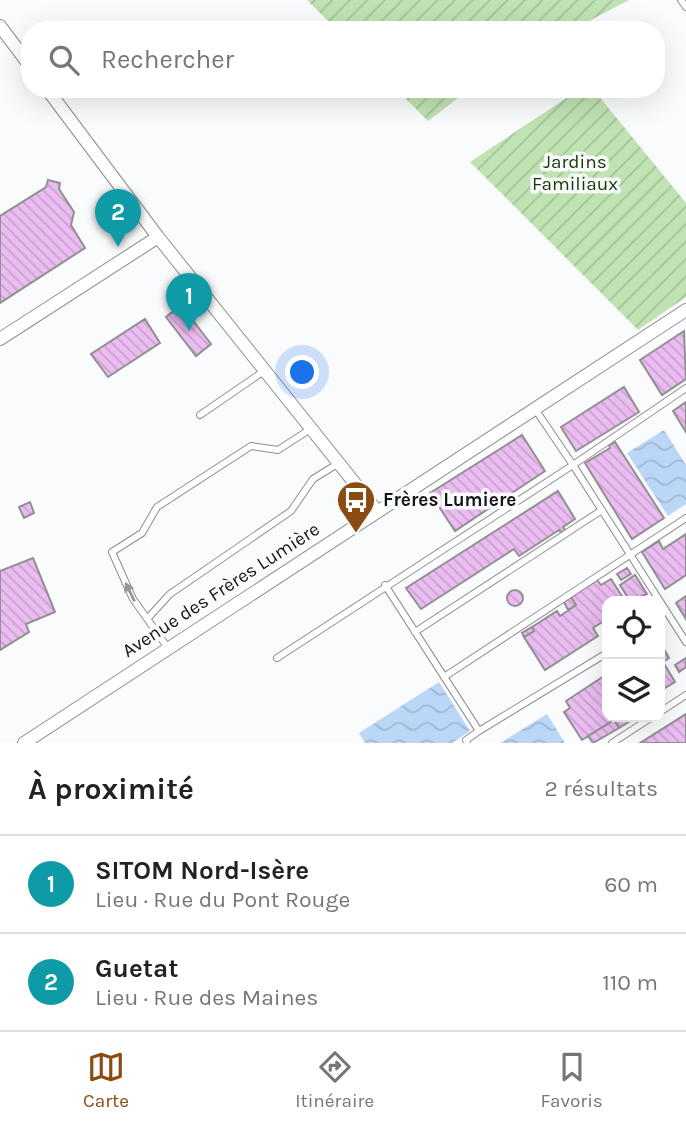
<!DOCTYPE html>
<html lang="fr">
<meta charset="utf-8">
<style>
body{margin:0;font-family:Karla,sans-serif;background:#f6f6f6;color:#222}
.controls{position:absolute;right:21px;bottom:21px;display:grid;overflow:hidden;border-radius:14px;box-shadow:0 7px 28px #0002}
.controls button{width:63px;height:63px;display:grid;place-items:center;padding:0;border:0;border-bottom:2px solid #e0e0e0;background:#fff;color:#222;font:35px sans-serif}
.you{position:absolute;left:303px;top:373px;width:24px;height:24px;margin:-18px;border:5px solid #fff;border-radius:50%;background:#1a73e8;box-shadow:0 0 0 10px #1a73e833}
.badge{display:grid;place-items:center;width:46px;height:46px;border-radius:50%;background:#8b4c11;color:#fff;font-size:23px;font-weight:700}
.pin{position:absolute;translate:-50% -58px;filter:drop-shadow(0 2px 4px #0008)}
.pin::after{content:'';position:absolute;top:37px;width:24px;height:21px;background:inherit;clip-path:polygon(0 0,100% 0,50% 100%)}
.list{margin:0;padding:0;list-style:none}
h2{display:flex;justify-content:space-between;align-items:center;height:91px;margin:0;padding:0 28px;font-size:30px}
h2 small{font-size:23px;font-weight:400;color:#767676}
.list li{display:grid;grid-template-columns:46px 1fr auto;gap:21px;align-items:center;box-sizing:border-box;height:98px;padding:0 28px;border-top:2px solid #e0e0e0}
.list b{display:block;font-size:26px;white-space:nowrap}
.list p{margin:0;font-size:23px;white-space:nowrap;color:#767676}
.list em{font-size:23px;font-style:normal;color:#767676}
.icon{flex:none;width:38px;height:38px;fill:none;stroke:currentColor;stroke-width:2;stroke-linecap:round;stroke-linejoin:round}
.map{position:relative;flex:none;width:686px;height:743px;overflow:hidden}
.search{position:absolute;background:#fff;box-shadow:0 7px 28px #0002;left:21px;right:21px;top:21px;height:77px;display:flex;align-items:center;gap:18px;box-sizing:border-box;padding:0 24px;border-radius:28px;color:#767676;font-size:26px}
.sheet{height:287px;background:#fff}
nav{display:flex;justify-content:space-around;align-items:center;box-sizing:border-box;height:98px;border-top:2px solid #e0e0e0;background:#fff;font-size:19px;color:#767676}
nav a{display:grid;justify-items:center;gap:4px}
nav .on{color:#8b4c11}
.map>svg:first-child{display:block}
.garden{fill:url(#garden-furrows)}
.water{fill:url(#water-waves)}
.building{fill:url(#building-back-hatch);stroke:#919091;stroke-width:2}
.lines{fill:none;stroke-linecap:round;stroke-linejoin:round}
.lane-casing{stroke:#8d8e8f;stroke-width:8}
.street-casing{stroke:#8d8e8f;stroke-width:14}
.lane{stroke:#fff;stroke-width:6}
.street{stroke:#fff;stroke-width:12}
.oneway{fill:#959696}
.labels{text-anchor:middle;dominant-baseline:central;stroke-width:7;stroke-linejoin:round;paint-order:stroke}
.park-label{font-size:19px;fill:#143a00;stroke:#fafbfd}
.poi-label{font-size:19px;font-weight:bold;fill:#141515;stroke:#fafbfd;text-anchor:start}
.street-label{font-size:19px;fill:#141515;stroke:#fafbfd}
</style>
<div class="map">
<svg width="686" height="743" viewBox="0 0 686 743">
<defs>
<pattern id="garden-furrows" width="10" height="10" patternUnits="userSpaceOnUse" patternTransform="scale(1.75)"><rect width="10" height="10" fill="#c0e3b3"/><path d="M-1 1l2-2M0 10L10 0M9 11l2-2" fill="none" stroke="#a4c299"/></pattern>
<pattern id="water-waves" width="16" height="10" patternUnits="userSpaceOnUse" patternTransform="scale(1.75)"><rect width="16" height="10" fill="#bbd7f7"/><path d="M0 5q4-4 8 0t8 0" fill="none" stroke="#a0b8d3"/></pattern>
<pattern id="building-back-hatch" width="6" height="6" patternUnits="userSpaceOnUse" patternTransform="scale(1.75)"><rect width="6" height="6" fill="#ebbcf1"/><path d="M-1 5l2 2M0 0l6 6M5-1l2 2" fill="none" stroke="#c9a1ce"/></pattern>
</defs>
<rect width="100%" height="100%" fill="#fafbfd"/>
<!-- garden -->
<path class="garden" d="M 307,0 L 629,0 L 572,30 L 337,30 Z
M 396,89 L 470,89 L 428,121 Z
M 580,89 L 593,89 L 686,203 L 686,297 L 638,330 L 470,162 Z"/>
<!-- water -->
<path class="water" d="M 664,430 L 686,465 L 686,504 L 668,516 L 627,453 Z
M 439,682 L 470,731 L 452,743 L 365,743 L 359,733 Z
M 547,714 L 565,743 L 500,743 Z"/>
<!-- building -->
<path class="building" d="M 48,180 L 60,183 L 59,189 L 74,212 L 71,225 L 85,248 L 0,303 L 0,216 L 46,187 Z
M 181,305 L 211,344 L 196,356 L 166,317 Z
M 145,319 L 160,343 L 108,377 L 91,354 Z
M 684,331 L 686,379 L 662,395 L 640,360 Z
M 624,387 L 639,412 L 576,451 L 561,427 Z
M 686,402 L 686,432 L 673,411 Z
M 522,435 L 545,471 L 455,531 L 430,493 Z
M 615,442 L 664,518 L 632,539 L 585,463 L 610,448 L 609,445 Z
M 558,491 L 575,519 L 563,527 L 566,531 L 562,534 L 559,530 L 519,556 L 514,549 L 421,609 L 406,588 Z
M 30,502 L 34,513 L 24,518 L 19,507 Z
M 686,534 L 686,575 L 665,589 L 642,552 L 659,541 L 663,549 Z
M 33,558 L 55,612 L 26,624 L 29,632 L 0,650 L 0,571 Z
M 627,568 L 631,574 L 621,580 L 617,574 Z
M 635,575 L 647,594 L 630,601 L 620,585 Z
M 611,579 L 625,601 L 607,601 L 607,619 L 593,628 L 598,636 L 545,670 L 524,637 L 534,631 L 532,627 L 557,611 L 560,616 L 576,605 L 571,597 L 597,580 L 601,585 Z
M507 598a8 8 0 1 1 16 0a8 8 0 1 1-16 0Z
M 686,596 L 686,619 L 676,603 Z
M 571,597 L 576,605 L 568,610 L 564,602 Z
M 532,627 L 534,631 L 524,637 L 522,633 Z
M 661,644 L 669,658 L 663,662 L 675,682 L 660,691 Z
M 686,658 L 686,667 L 679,672 L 675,665 Z
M 607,674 L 607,717 L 637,717 L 619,728 L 614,720 L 582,740 L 564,712 L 570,708 L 566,701 Z
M 686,714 L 686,743 L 640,743 Z
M 614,720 L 619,728 L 593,743 L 588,736 Z"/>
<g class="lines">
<!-- lane casing -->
<g class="lane-casing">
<path id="lane" d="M 681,0 L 686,7
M 535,409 L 573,465 L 686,388
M 200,415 L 264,371
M 385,585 L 479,731 L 466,740 L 467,743
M 148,618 L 170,594 L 291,511 L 313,479 L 339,463
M 415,632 L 602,510
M 168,648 L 133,599 L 112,552 L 142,533 L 157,507 L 251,446 L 278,450 L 312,428
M 277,658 L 573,465 L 686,642
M 444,677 L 686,518
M 660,712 L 686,695
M 479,731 L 607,653
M 612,743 L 652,717"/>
</g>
<!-- street casing -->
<g class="street-casing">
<path id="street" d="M 0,26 L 30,66
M 47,89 L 158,237 L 377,511
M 0,339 L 158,237
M 24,743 L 686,310"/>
</g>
<!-- lane -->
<use href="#lane" class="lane"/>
<!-- street -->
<use href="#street" class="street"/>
</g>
<!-- one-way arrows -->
<defs><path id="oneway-solid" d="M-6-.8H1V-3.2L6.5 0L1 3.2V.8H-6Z" transform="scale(1.75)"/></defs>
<use class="oneway" href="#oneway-solid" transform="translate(130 592) rotate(-116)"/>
<!-- icons -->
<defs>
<g id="bus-pin" transform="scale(2.0125)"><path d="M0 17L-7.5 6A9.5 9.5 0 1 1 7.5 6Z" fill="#8b4c11" stroke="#fafbfd"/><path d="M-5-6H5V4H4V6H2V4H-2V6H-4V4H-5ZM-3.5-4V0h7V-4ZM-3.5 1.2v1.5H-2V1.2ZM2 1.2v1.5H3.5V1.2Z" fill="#fff"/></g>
</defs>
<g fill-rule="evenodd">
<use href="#bus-pin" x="356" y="500"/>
</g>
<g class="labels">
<!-- park labels -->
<g class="park-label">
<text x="575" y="162">Jardins<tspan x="575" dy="22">Familiaux</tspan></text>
</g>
<!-- poi labels -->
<g class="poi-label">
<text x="383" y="500">Frères Lumiere</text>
</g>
<!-- street labels -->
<g class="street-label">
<text transform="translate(221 590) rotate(-33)">Avenue des Frères Lumière</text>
</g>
</g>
</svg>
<div class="controls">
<button><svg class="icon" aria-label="locate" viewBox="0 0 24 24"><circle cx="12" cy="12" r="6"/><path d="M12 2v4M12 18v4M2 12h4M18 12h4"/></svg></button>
<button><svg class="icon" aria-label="layers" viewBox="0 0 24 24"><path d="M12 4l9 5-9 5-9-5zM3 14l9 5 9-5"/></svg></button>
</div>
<div class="you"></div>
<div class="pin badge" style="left:189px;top:331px;background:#0f9aa8">1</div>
<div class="pin badge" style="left:118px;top:247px;background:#0f9aa8">2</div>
<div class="search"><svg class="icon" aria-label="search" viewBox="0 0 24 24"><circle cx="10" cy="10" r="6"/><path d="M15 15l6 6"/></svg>Rechercher</div>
</div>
<section class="sheet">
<h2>À proximité<small>2 résultats</small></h2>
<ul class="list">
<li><span class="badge" style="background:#0f9aa8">1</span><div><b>SITOM Nord-Isère</b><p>Lieu · Rue du Pont Rouge</p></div><em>60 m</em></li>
<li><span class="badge" style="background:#0f9aa8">2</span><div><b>Guetat</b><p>Lieu · Rue des Maines</p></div><em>110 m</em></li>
</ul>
</section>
<nav>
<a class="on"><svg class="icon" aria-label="map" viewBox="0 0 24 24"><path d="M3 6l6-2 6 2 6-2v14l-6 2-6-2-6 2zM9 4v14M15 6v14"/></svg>Carte</a>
<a><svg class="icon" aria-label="directions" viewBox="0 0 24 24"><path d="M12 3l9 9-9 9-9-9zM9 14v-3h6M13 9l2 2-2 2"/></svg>Itinéraire</a>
<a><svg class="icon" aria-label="saved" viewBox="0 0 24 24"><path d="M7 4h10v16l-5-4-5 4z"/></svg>Favoris</a>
</nav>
